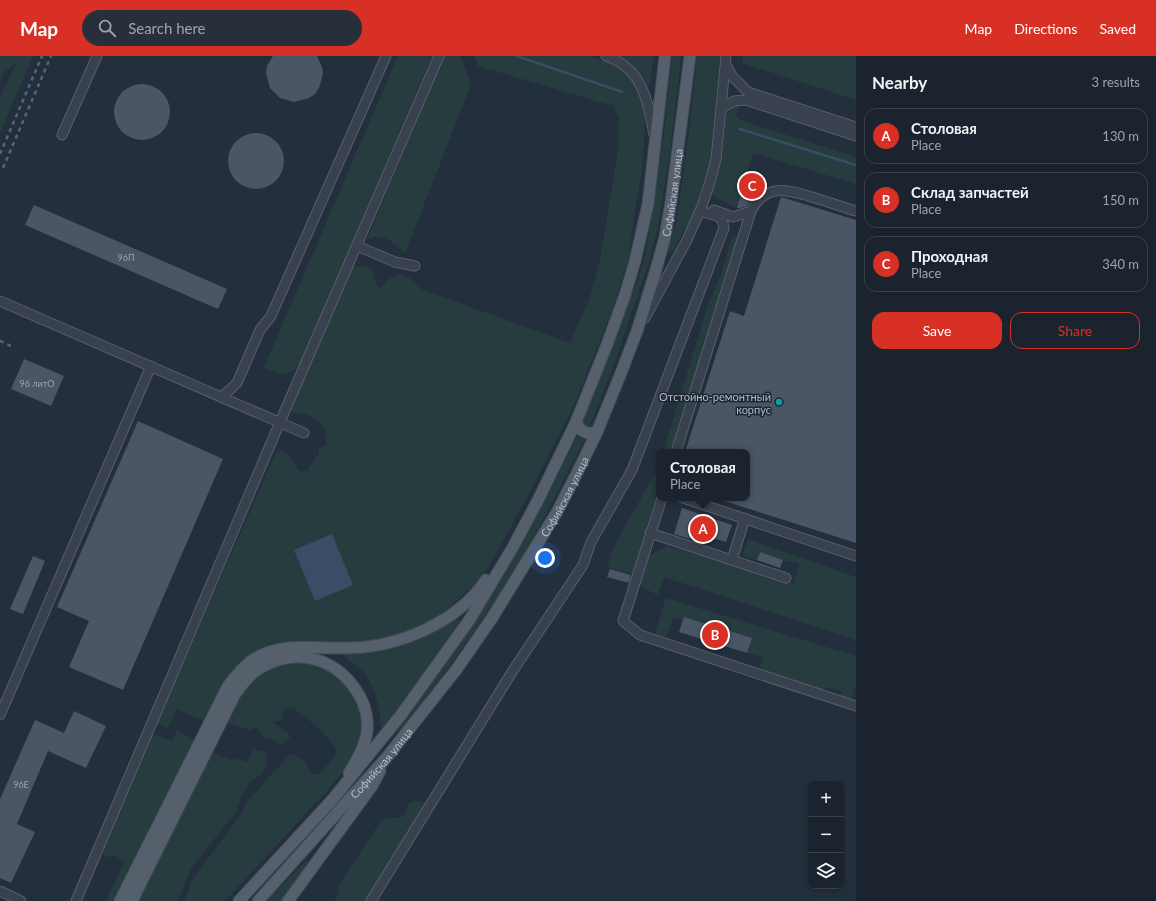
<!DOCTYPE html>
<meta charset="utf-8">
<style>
body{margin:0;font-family:Lato,sans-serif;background:#282f3a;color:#f1f3f6}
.controls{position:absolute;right:12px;bottom:12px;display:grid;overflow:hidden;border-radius:8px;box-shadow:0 2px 6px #0003}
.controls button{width:36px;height:36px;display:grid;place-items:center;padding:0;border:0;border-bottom:1px solid #39404a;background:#1b232e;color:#f1f3f6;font:20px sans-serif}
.you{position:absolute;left:545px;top:502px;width:14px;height:14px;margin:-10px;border:3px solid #fff;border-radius:50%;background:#1a73e8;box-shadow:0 0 0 6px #1a73e833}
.badge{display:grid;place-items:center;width:26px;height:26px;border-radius:50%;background:#d93025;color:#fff;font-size:13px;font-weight:700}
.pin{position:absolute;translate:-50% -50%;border:2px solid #fff;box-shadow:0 1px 4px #0006}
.popup{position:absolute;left:656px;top:393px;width:94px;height:52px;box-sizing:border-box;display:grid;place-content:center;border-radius:8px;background:#1b232e;filter:drop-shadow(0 1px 3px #0005);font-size:13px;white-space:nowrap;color:#a0a4aa}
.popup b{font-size:15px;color:#f1f3f6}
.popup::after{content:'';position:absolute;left:50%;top:100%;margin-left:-8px;border:8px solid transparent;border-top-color:#1b232e}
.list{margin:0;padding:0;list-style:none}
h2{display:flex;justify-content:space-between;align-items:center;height:52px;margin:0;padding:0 16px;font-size:17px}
h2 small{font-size:13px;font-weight:400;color:#a0a4aa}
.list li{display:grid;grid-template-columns:26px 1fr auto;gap:12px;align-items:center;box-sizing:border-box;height:56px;margin:0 8px 8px;padding:0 8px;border:1px solid #39404a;border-radius:12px}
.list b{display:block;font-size:15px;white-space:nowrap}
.list p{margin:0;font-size:13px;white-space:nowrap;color:#a0a4aa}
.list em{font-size:13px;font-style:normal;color:#a0a4aa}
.actions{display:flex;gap:8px;padding:12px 16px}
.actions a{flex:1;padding:9px 0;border:1px solid #d93025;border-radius:12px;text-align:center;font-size:14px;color:#d93025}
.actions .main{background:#d93025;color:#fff}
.icon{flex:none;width:22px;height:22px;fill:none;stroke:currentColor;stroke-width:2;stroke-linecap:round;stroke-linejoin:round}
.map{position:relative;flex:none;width:856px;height:845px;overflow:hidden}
header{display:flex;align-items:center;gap:24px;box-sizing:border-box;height:56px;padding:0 20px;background:#d93025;color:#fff}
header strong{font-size:19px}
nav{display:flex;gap:22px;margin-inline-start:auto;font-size:14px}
.search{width:280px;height:36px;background:#282f3a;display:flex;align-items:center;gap:10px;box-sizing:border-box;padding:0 14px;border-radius:22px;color:#a0a4aa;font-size:15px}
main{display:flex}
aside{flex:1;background:#1b232e}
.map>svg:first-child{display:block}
.green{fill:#263c3e}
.water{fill:#394d66}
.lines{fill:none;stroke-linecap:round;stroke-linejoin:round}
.stream{stroke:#394d66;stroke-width:2.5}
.building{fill:#4a5666}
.minor-casing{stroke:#565f6b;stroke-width:11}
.major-casing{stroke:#414a56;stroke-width:13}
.minor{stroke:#38414d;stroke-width:9}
.major{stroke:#56606d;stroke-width:11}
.rail{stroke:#5a6574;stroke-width:2.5;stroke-dasharray:4 4;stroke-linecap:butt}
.culture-dot{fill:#0f9aa8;stroke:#1d2632;stroke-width:1.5}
.labels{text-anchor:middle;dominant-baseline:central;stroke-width:3;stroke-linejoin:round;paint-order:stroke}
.number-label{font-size:9px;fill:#9aa2b0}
.street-label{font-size:11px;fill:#b4bcc8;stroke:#1d2632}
.poi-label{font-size:11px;fill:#b4bcc8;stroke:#1d2632;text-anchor:end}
</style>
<header>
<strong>Map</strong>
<div class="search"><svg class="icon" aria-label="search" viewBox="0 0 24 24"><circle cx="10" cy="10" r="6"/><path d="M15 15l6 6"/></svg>Search here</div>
<nav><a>Map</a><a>Directions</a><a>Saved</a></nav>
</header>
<main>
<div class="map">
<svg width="856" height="845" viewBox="0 0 856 845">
<rect width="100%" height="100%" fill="#242f3d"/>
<!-- green -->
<path class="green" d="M 0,0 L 18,0 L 18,3 L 19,0 L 33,0 L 0,77 L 0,42 L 17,6 L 2,18 L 0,29 Z
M 398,0 L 432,0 L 303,303 C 291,321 283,322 264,311 Z
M 444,0 L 461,0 L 471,29 L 405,197 C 395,189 386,178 372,181 L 371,184 L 368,181 Z
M 474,0 L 589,0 L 615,9 L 627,19 L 637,31 L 644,55 L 645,68 L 643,105 L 628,203 L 616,244 L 572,354 L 523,449 L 488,512 L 477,526 L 447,553 L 431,565 L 405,578 L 361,587 L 289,587 L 275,588 L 263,593 L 242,607 L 225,625 L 205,665 L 176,653 L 168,672 L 156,668 L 275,399 L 278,395 C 293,395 291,406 300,415 L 307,415 L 318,399 L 319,392 L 326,389 C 329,372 320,366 306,358 L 300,359 L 290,354 L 352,211 L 361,210 L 371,212 C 375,218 374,225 378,232 L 382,231 L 387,224 L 397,218 L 410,222 L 421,233 L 570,287 L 589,244 L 600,204 L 618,94 L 619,62 L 613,50 L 478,10 Z
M 617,0 L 654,0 L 650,31 L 638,16 Z
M 672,0 L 681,0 L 670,96 L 658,171 L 649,206 L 616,303 L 590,370 L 586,370 L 582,368 L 638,224 L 645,201 L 664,76 Z
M 697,0 L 720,0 L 711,103 L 704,129 L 696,152 L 673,195 L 671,197 L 667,196 L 667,193 L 676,169 L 689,76 Z
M 743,0 L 856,0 L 856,44 L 754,11 L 742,7 Z
M 740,49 L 736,60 L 740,64 L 856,101 L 856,128 L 753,97 L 737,152 L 712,139 L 710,138 L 725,54 L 729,50 Z
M 733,179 L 738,182 L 679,368 L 670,396 L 663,396 L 708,249 L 720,220 Z
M 577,380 L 580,383 L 585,383 C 562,427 540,472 514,514 C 480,570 441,623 400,675 L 397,673 L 474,565 L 513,504 Z
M 659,410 L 659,430 L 633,518 L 608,511 L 613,492 Z
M 748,483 L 856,521 L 856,584 L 664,521 L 658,539 L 639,530 L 647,500 L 668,490 L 793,528 L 799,508 L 783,504 L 760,496 L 757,504 L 742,500 Z
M 666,542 L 856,600 L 856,628 L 851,644 L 842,641 L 841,635 L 826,631 L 822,635 L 759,614 L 763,601 L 747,597 L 751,582 L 684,561 L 683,564 L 673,561 L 666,581 L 655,578 Z
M 458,561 L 460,564 L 459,567 L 385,673 L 381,672 C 379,652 377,633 364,617 C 359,610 350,607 345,600 L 347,597 L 391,593 L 428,577 Z
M 291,606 C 313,605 333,614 347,631 C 360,647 364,668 359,688 C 352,711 318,744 302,762 C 276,790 251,817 225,845 L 184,845 L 192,824 L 242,757 L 246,747 L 253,737 L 255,737 L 290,698 C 296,700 304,703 307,708 C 310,714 309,716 315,719 L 321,717 L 338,696 C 326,677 310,664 292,651 L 285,652 L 282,657 L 283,664 L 273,666 L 291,680 L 282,690 L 271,682 C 262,684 262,674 255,671 L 250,674 L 226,666 C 236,647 245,626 264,615 C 272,610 282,609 291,606 Z
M 177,675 L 195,684 L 116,845 L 106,845 L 124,806 L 115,799 L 109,801 L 106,801 L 102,795 L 153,678 L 172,685 Z
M 253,692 L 259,695 L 262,695 L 267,698 L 267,709 L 262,718 L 250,726 L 241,741 L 236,756 L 191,812 L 178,845 L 139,845 L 213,696 L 233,705 L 236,702 L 247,706 Z
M 414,745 L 421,745 L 426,748 L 366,845 L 335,845 L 339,837 L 338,830 L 379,768 L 383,763 L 402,761 L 406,756 L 407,749 Z
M 307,804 L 308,808 L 282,845 L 266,845 Z"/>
<!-- water -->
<path class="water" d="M 332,478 L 353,529 L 315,545 L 294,494 Z"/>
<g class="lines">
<!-- stream -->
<path class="stream" d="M 517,0 L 622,36
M 740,73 L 856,109"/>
</g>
<!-- building -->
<path class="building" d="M 273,0 L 317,0 L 322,11 L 323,18 L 319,32 L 315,38 L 309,42 L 294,46 L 280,42 L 270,32 L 266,17 L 267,10 Z
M114 56a28 28 0 1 1 56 0a28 28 0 1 1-56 0Z
M228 105a28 28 0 1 1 56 0a28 28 0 1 1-56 0Z
M 747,119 L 762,123 L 758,137 L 756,139 L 752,138 L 747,150 L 740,152 L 737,152 Z
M 781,141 L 856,164 L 856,487 L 718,443 L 719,442 L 747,442 L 747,396 L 685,396 L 730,255 L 744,260 Z
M 34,149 L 227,233 L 218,253 L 25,169 Z
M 24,303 L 64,320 L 51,350 L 11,333 Z
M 138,365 L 223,403 L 123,634 L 69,611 L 89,565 L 57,551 Z
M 682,452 L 732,469 L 726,486 L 706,480 L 703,487 L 674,478 Z
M 760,496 L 783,504 L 780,512 L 757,504 Z
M 33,500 L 45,505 L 23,558 L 10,553 Z
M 610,513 L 631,519 L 629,527 L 607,521 Z
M 684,561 L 752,582 L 747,597 L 679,576 Z
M 74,655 L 106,670 L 86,712 L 48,695 L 17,768 L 35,776 L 11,827 L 0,822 L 0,743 L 35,664 L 64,677 Z"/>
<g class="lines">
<!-- minor casing -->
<g class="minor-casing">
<path id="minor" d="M 606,0 C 643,12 648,46 654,79
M 726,9 L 732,20 L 748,36 L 856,71
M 721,52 L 734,45 L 746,44 L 856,80
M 62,79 L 97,0
M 714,154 L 733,161 L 751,155
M 357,190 L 395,206 L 415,210
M 0,245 L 304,377
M 645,262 L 687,184 L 702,150 L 710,126 L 716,103 L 726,0
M 222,341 L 237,327 L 260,274 L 271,260 L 386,0
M 676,396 L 751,155 C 766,126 789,134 815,142 C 829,146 842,151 856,155
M 662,442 L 623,565 L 640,579 L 856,650
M 683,442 L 689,444
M 692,445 L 856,500
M 650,477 L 786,522
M 732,504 L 745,462
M 0,659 L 151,310
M 0,835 L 21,845
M 76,845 L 280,366 L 439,0
M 371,845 L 512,616 L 583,509 L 591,486 L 632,414 L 724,172 C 723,158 712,159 700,155"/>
</g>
<!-- major casing -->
<g class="major-casing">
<g id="major">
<path d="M 576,366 C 580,376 587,379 597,376"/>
<path d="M 120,845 L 228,630 C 235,621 242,612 251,605 C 280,585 313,593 346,592 C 397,592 457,567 486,524"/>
<path d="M 132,845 L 235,638 C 242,629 249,618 260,612 C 295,591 334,601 356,634 C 365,647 370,665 366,681 C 363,693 356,706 349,717"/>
<path d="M 239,845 L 333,743 L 401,659 L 470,563 L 513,491 L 538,444 L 576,366 L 606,291 L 625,239 L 635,205 L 648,148 L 665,0"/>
<path id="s1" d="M 258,845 L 387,701 L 456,614 L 492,562 L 557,456 L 576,419 L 597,376 L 621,317 L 637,275 L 655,217 L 665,181 L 671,146 L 690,0"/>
<path d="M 288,845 L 372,730 L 380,715"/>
</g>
</g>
<!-- minor -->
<use href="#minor" class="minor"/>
<!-- major -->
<use href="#major" class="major"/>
<!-- rail -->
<path class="rail" d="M 0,98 L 42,0
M 3,112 L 51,0
M 0,285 L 11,290"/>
</g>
<!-- markers -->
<circle class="culture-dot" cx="779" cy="346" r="4"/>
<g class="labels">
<!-- number labels -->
<g class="number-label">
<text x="126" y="201">96П</text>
<text x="37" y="327">96 литО</text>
<text x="21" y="728">96Е</text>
</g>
<!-- street labels -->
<g class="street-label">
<text stroke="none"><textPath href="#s1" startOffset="833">Софийская улица</textPath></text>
<text stroke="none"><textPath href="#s1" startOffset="509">Софийская улица</textPath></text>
<text stroke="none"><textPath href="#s1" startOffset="185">Софийская улица</textPath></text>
</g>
<!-- poi labels -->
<g class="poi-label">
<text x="771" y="340">Отстойно-ремонтный<tspan x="771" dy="13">корпус</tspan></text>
</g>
</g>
</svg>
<div class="controls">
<button>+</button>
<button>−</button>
<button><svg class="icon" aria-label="layers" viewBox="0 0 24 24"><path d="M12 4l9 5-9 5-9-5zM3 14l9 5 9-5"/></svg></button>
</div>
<div class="you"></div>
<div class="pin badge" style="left:703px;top:473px">A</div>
<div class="popup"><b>Столовая</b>Place</div>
<div class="pin badge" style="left:715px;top:579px">B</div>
<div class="pin badge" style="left:752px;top:130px">C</div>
</div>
<aside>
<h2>Nearby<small>3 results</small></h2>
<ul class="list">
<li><span class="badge">A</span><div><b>Столовая</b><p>Place</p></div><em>130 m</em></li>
<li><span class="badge">B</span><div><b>Склад запчастей</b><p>Place</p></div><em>150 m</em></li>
<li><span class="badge">C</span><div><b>Проходная</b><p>Place</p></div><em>340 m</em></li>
</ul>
<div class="actions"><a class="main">Save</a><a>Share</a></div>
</aside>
</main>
